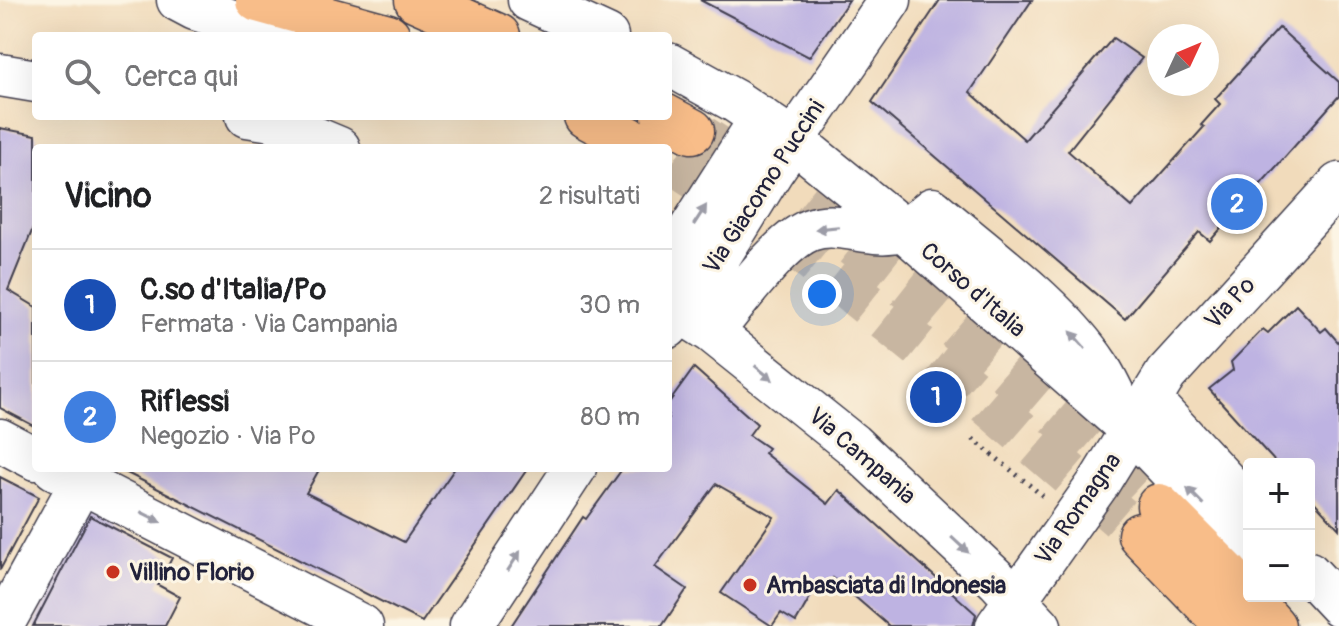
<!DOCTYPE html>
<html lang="it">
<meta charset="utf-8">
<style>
body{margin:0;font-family:Pangolin,sans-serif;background:#f6f6f6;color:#202124}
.controls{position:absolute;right:24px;bottom:24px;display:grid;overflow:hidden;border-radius:8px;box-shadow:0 8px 32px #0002}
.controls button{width:72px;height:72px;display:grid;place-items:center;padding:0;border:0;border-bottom:2px solid #e0e0e0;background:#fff;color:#202124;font:40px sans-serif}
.compass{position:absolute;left:1147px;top:24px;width:72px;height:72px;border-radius:50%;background:#fff;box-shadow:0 8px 32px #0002;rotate:46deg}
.you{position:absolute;left:822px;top:294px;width:28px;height:28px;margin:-20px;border:6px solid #fff;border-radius:50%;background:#1a73e8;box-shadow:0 0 0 12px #1a73e833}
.badge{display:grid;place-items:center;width:52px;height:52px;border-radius:50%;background:#7c3aed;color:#fff;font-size:26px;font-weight:700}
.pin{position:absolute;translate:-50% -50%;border:4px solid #fff;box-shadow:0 2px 8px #0006}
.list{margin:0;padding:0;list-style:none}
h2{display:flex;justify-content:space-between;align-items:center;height:104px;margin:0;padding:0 32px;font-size:34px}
h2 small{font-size:26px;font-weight:400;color:#757577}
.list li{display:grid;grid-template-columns:52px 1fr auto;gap:24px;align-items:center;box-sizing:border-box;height:112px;padding:0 32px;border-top:2px solid #e0e0e0}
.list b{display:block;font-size:30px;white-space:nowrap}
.list p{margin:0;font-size:26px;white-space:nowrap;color:#757577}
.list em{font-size:26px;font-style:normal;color:#757577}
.icon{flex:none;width:44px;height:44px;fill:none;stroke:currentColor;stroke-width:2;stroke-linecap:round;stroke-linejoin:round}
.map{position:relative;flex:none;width:1339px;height:626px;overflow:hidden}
.search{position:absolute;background:#fff;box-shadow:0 8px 32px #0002;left:32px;top:32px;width:640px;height:88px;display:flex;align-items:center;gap:20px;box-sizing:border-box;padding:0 28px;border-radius:8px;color:#757577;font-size:30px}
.panel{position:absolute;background:#fff;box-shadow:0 8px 32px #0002;left:32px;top:144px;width:640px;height:328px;border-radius:8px}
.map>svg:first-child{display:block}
.building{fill:#beb3e2}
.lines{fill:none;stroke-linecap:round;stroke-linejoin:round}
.major-tunnel{stroke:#c8b6a1;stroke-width:44;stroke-dasharray:44 22;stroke-linecap:butt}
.minor-casing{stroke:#413e4e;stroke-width:45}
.major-casing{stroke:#413e4e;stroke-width:47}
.path{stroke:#413e4e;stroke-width:5;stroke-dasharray:2 6;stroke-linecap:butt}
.minor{stroke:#fff;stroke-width:42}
.major{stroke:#f8bd89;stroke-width:44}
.oneway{fill:#9c9ca7}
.poi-dot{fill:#c8321e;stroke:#fcf5e5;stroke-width:3}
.labels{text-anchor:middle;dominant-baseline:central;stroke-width:6;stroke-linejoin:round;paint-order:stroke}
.street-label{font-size:24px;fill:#22223b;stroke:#fcf5e5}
.poi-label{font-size:24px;font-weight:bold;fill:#22223b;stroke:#fcf5e5;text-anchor:start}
</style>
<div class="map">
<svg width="1339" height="626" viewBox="0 0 1339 626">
<rect width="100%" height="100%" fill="#fcf5e5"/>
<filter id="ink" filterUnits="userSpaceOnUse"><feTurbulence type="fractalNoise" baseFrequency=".0125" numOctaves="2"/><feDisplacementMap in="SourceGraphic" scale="16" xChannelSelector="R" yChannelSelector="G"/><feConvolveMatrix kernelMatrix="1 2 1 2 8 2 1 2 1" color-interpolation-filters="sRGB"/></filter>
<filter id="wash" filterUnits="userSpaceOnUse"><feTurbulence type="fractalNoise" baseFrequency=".006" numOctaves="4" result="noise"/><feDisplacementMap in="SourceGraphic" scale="32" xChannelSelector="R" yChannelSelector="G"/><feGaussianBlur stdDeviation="1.8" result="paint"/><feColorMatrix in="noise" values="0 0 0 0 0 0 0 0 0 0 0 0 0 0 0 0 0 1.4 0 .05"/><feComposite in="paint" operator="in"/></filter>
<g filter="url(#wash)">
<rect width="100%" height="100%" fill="#f1dbbb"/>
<g id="blocks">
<!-- building -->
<path class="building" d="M 700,0 L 849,0 L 809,57 Z
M 940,0 L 1032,0 L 970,92 L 1025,140 L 1113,38 L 1142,58 L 1068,151 L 1132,207 L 1204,127 L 1201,125 L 1220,104 L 1215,99 L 1279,28 L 1339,82 L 1339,96 L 1210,241 L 1199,232 L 1125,319 L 872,102 Z
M 0,128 L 36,135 L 36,221 L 8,290 L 36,307 L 36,427 L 0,408 Z
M 1296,305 L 1321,332 L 1326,328 L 1339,343 L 1339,529 L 1309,496 L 1309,464 L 1277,464 L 1209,389 L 1233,370 L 1231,362 L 1263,329 L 1268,333 Z
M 694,368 L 757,424 L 749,435 L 768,448 L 764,453 L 828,504 L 839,490 L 976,614 L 973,626 L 889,626 L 833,578 L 825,590 L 817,585 L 796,622 L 781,613 L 772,626 L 721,593 L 774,517 L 716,484 L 655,567 L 687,589 L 662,626 L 511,626 L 583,517 L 586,519 L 623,468 L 668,468 L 668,404 Z
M 117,468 L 320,468 L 306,493 L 404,542 L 455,468 L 528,468 L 422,622 Z
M 0,477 L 39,497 L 0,570 Z
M 90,516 L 172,558 L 158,585 L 180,597 L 165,626 L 33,626 Z"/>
</g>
</g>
<g filter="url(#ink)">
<use href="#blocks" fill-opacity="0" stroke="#413e4e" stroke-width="2"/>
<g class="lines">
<!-- major-tunnel -->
<path class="major-tunnel" d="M 692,131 L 782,189 L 924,301 L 1111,461 L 1159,506
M 673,162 L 776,230 L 945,367 L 1140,535"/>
<!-- minor casing -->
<g class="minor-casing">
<path id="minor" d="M 178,0 L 195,9 L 280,36
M 529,0 L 607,36
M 668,64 L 735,101 L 793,140 L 904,230 L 1131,430 L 1249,552
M 0,75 L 36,81
M 247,116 L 272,120 L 339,148
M 668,304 L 712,332 L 852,444 L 997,580 L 1040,626
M 679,310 L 670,287 L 671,259 L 761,118
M 668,327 L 721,254 L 773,170 L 890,0
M 712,332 C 735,305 779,242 810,230 C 840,219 871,239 901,230 C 912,227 923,216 932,209 C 986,255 1059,307 1098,366 C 1106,378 1112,391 1118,404
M 1150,400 L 1249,507
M 0,440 L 36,459
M 54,468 L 362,626
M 1309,573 L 1339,605
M 2,626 L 89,468
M 471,626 L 575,468
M 997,626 L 1098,484 L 1166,374 L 1339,184"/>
</g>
<!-- major casing -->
<g class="major-casing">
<path id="major" d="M 258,0 L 388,36
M 417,0 L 498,36
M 586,116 L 646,148
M 664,116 L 692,131
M 1159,506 L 1226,573 L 1273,626
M 1140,535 L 1228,626"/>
</g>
<!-- path -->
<path class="path" d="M 973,439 L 1044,497"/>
<!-- minor -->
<use href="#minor" class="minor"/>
<!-- major -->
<use href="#major" class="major"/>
</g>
<!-- one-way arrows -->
<defs><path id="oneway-solid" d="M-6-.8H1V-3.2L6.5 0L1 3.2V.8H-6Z" transform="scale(2)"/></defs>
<g class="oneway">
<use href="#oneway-solid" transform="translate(700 215) rotate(-57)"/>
<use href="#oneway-solid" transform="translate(827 228) rotate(174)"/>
<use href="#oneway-solid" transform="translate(1078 340) rotate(-131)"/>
<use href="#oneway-solid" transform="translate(764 373) rotate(39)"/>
<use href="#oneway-solid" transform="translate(1195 496) rotate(-134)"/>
<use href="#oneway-solid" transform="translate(151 517) rotate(27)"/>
<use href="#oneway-solid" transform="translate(960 545) rotate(43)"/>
<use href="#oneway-solid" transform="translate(514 561) rotate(-57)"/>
</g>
</g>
<!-- markers -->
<g class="poi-dot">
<circle cx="113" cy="572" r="8"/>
<circle cx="750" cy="585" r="8"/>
</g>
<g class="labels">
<!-- street labels -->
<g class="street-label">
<text transform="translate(764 187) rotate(-57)">Via Giacomo Puccini</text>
<text transform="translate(973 290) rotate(41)">Corso d'Italia</text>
<text transform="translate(1230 303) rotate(-47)">Via Po</text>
<text transform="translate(862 456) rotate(41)">Via Campania</text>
<text transform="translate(1078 509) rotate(-55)">Via Romagna</text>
</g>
<!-- poi labels -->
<g class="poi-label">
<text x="129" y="572">Villino Florio</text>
<text x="766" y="585">Ambasciata di Indonesia</text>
</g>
</g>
</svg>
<div class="controls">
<button>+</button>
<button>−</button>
</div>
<svg class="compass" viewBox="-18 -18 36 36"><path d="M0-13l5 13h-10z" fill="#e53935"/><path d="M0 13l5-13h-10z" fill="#757577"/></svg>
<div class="you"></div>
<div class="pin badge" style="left:936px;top:397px;background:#1a4fb4">1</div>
<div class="pin badge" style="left:1237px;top:204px;background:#3f7fe0">2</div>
<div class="search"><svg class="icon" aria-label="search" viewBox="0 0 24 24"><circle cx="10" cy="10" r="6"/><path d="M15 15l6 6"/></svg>Cerca qui</div>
<section class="panel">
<h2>Vicino<small>2 risultati</small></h2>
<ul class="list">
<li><span class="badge" style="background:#1a4fb4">1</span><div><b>C.so d'Italia/Po</b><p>Fermata · Via Campania</p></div><em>30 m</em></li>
<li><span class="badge" style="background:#3f7fe0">2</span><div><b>Riflessi</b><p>Negozio · Via Po</p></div><em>80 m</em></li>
</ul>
</section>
</div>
